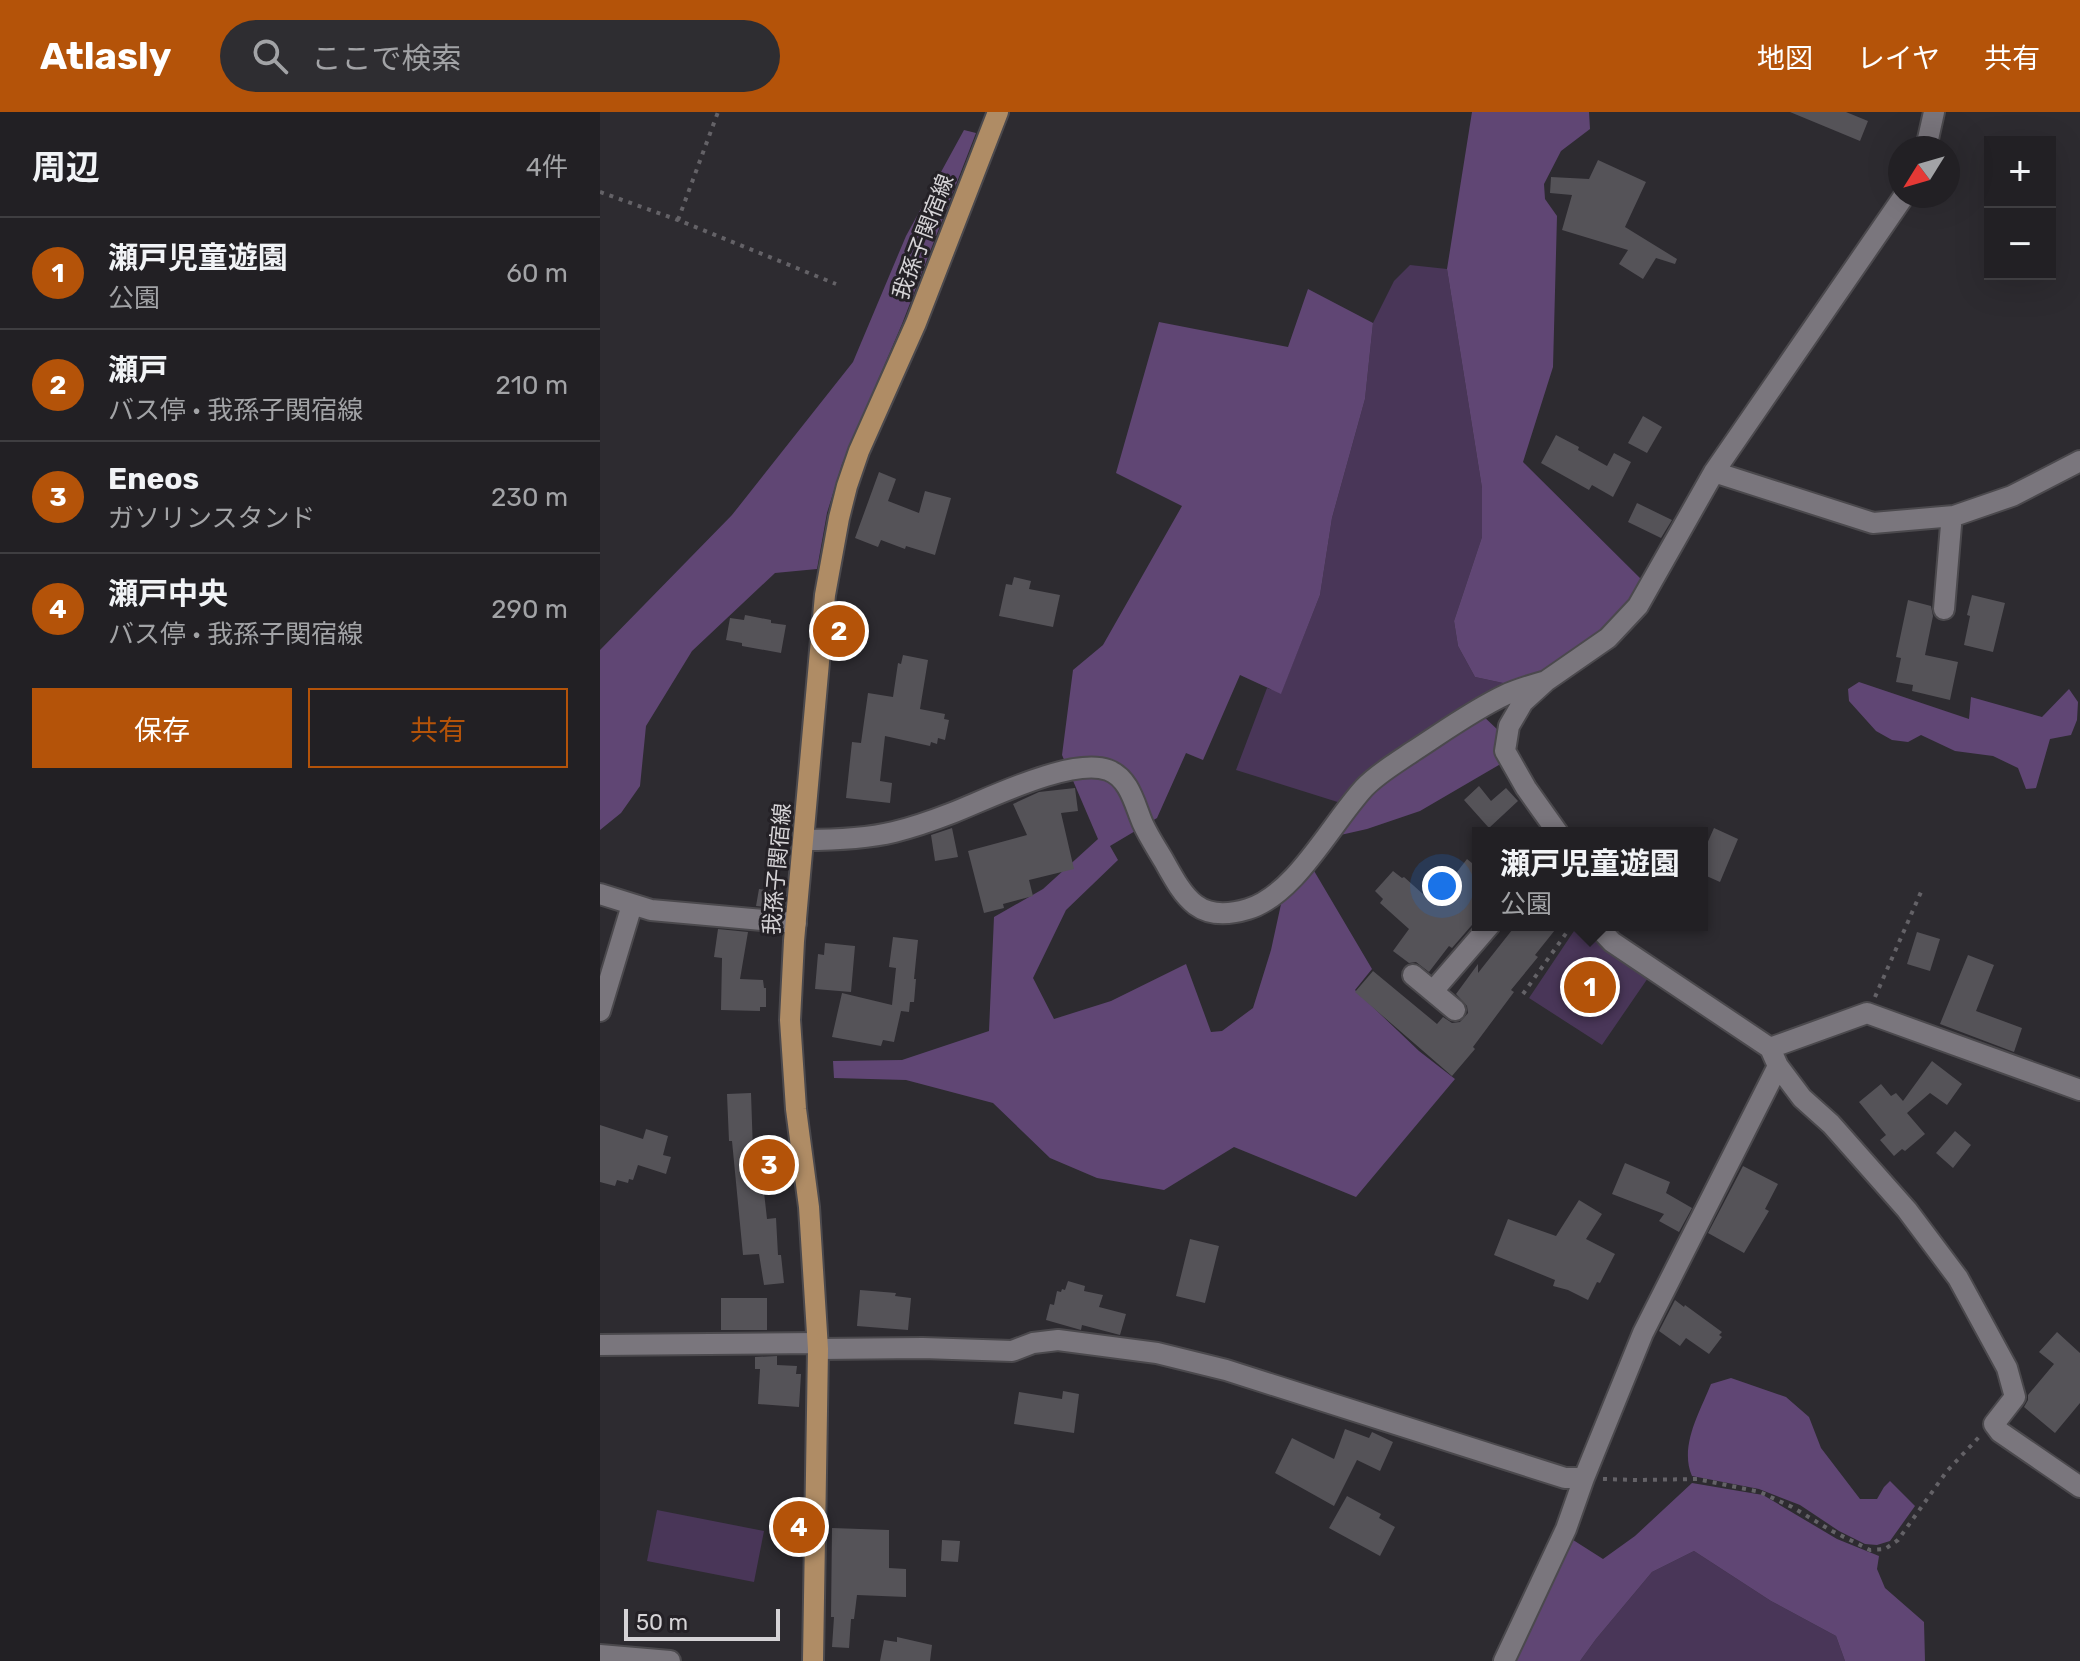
<!DOCTYPE html>
<html lang="ja">
<meta charset="utf-8">
<style>
body{margin:0;font-family:Rubik,"Noto Sans JP",sans-serif;background:#2e2d31;color:#f1f3f6}
.controls{position:absolute;right:24px;top:24px;display:grid;overflow:hidden;border-radius:0px;box-shadow:0 8px 32px #0002}
.controls button{width:72px;height:72px;display:grid;place-items:center;padding:0;border:0;border-bottom:2px solid #3f3e41;background:#222024;color:#f1f3f6;font:40px sans-serif}
.compass{position:absolute;left:1288px;top:24px;width:72px;height:72px;border-radius:50%;background:#222024;box-shadow:0 8px 32px #0002;rotate:233deg}
.scale{position:absolute;left:24px;bottom:20px;width:156px;box-sizing:border-box;padding-left:8px;border:4px solid #d5d3d6;border-top:0;font-size:22px;line-height:28px;white-space:nowrap;color:#d5d3d6;-webkit-text-stroke:6px #242126;paint-order:stroke}
.you{position:absolute;left:842px;top:774px;width:28px;height:28px;margin:-20px;border:6px solid #fff;border-radius:50%;background:#1a73e8;box-shadow:0 0 0 12px #1a73e833}
.badge{display:grid;place-items:center;width:52px;height:52px;border-radius:50%;background:#b45309;color:#fff;font-size:26px;font-weight:700}
.pin{position:absolute;translate:-50% -50%;border:4px solid #fff;box-shadow:0 2px 8px #0006}
.popup{position:absolute;left:872px;top:715px;width:236px;height:104px;box-sizing:border-box;display:grid;place-content:center;border-radius:0px;background:#222024;filter:drop-shadow(0 2px 6px #0005);font-size:26px;white-space:nowrap;color:#a2a3a6}
.popup b{font-size:30px;color:#f1f3f6}
.popup::after{content:'';position:absolute;left:50%;top:100%;margin-left:-16px;border:16px solid transparent;border-top-color:#222024}
.list{margin:0;padding:0;list-style:none}
h2{display:flex;justify-content:space-between;align-items:center;height:104px;margin:0;padding:0 32px;font-size:34px}
h2 small{font-size:26px;font-weight:400;color:#a2a3a6}
.list li{display:grid;grid-template-columns:52px 1fr auto;gap:24px;align-items:center;box-sizing:border-box;height:112px;padding:0 32px;border-top:2px solid #3f3e41}
.list b{display:block;font-size:30px;white-space:nowrap}
.list p{margin:0;font-size:26px;white-space:nowrap;color:#a2a3a6}
.list em{font-size:26px;font-style:normal;color:#a2a3a6}
.actions{display:flex;gap:16px;padding:24px 32px}
.actions a{flex:1;padding:18px 0;border:2px solid #b45309;border-radius:0px;text-align:center;font-size:28px;color:#b45309}
.actions .main{background:#b45309;color:#fff}
.icon{flex:none;width:44px;height:44px;fill:none;stroke:currentColor;stroke-width:2;stroke-linecap:round;stroke-linejoin:round}
.map{position:relative;flex:none;width:1480px;height:1549px;overflow:hidden}
header{display:flex;align-items:center;gap:48px;box-sizing:border-box;height:112px;padding:0 40px;background:#b45309;color:#fff}
header strong{font-size:38px}
nav{display:flex;gap:44px;margin-inline-start:auto;font-size:28px}
.search{width:560px;height:72px;background:#2e2d31;display:flex;align-items:center;gap:20px;box-sizing:border-box;padding:0 28px;border-radius:44px;color:#a2a3a6;font-size:30px}
main{display:flex}
aside{flex:1;background:#222024}
.map>svg:first-child{display:block}
.green{fill:#493658}
.forest{fill:#604674}
.building{fill:#555358}
.lines{fill:none;stroke-linecap:round;stroke-linejoin:round}
.minor-casing{stroke:#4b494d;stroke-width:24}
.major-casing{stroke:#4b494d;stroke-width:24}
.path{stroke:#646267;stroke-width:4;stroke-dasharray:4 6;stroke-linecap:butt}
.minor{stroke:#7a767d;stroke-width:20}
.major{stroke:#af8c65;stroke-width:20}
.labels{text-anchor:middle;dominant-baseline:central;stroke-width:6;stroke-linejoin:round;paint-order:stroke}
.street-label{font-size:22px;fill:#d5d3d6;stroke:#242126}
</style>
<header>
<strong>Atlasly</strong>
<div class="search"><svg class="icon" aria-label="search" viewBox="0 0 24 24"><circle cx="10" cy="10" r="6"/><path d="M15 15l6 6"/></svg>ここで検索</div>
<nav><a>地図</a><a>レイヤ</a><a>共有</a></nav>
</header>
<main>
<aside>
<h2>周辺<small>4件</small></h2>
<ul class="list">
<li><span class="badge">1</span><div><b>瀬戸児童遊園</b><p>公園</p></div><em>60 m</em></li>
<li><span class="badge">2</span><div><b>瀬戸</b><p>バス停 · 我孫子関宿線</p></div><em>210 m</em></li>
<li><span class="badge">3</span><div><b>Eneos</b><p>ガソリンスタンド</p></div><em>230 m</em></li>
<li><span class="badge">4</span><div><b>瀬戸中央</b><p>バス停 · 我孫子関宿線</p></div><em>290 m</em></li>
</ul>
<div class="actions"><a class="main">保存</a><a>共有</a></div>
</aside>
<div class="map">
<svg width="1480" height="1549" viewBox="0 0 1480 1549">
<rect width="100%" height="100%" fill="#2d2b30"/>
<!-- green -->
<path class="green" d="M 810,153 L 847,157 L 882,376 L 882,425 L 854,509 L 858,534 L 875,565 L 917,574 L 744,692 L 636,658 L 667,576 L 681,581 L 720,483 L 732,406 L 765,287 L 773,211 L 794,169 Z
M 978,813 L 989,813 L 1050,863 L 1002,933 L 929,886 Z
M 57,1398 L 164,1419 L 154,1470 L 47,1449 Z
M 1094,1439 L 1171,1489 L 1236,1524 L 1245,1549 L 980,1549 L 996,1527 L 1052,1460 Z"/>
<!-- forest -->
<path class="forest" d="M 872,0 L 989,0 L 990,17 L 961,39 L 944,72 L 945,87 L 957,104 L 953,255 L 923,350 L 1044,470 L 1027,495 L 1003,520 L 938,566 L 917,574 L 875,565 L 858,534 L 854,509 L 882,425 L 882,376 L 847,157 Z
M 364,18 L 376,21 L 302,212 L 242,352 L 227,401 L 217,457 L 175,461 L 92,539 L 46,614 L 40,674 L 21,701 L 0,718 L 0,538 L 132,403 L 253,250 L 306,124 Z
M 708,177 L 773,211 L 765,287 L 732,406 L 720,483 L 681,582 L 640,563 L 603,648 L 586,641 L 557,706 L 510,734 L 518,748 L 466,798 L 433,866 L 454,907 L 511,889 L 586,852 L 611,920 L 622,919 L 653,896 L 671,838 L 683,783 L 710,752 L 772,857 L 755,878 L 819,939 L 855,967 L 756,1085 L 634,1035 L 564,1078 L 497,1066 L 450,1046 L 393,991 L 306,968 L 234,966 L 233,949 L 302,948 L 389,919 L 394,805 L 443,777 L 498,727 L 462,643 L 473,558 L 503,533 L 582,394 L 516,361 L 559,210 L 688,235 Z
M 1259,570 L 1369,607 L 1371,585 L 1442,605 L 1469,577 L 1478,590 L 1477,608 L 1471,623 L 1450,627 L 1436,676 L 1426,677 L 1418,656 L 1393,644 L 1355,639 L 1321,623 L 1308,630 L 1292,628 L 1276,619 L 1249,589 L 1248,577 Z
M 880,601 L 900,620 L 904,650 L 820,699 L 767,717 L 736,724 L 770,675 Z
M 1131,1266 L 1186,1285 L 1209,1305 L 1221,1336 L 1260,1387 L 1277,1387 L 1284,1375 L 1290,1369 L 1315,1394 L 1290,1429 L 1277,1433 L 1265,1432 L 1239,1419 L 1200,1393 L 1159,1377 L 1092,1364 C 1079,1334 1100,1300 1111,1272 Z
M 1092,1371 L 1163,1383 L 1237,1427 L 1279,1444 L 1277,1457 L 1285,1476 L 1324,1510 L 1325,1549 L 1245,1549 L 1236,1524 L 1171,1489 L 1094,1439 L 1052,1460 L 996,1527 L 980,1549 L 909,1549 L 970,1426 L 1003,1447 L 1035,1424 Z"/>
<!-- building -->
<path class="building" d="M 1190,0 L 1246,0 L 1268,9 L 1260,29 Z
M 998,48 L 1046,70 L 1025,115 L 1077,147 L 1075,152 L 1056,146 L 1043,167 L 1019,152 L 1028,138 L 962,118 L 972,83 L 950,81 L 951,65 L 989,67 Z
M 1043,304 L 1062,315 L 1047,341 L 1028,331 Z
M 956,323 L 979,335 L 978,338 L 1007,354 L 1014,341 L 1031,350 L 1013,385 L 992,373 L 989,378 L 941,351 Z
M 279,360 L 296,367 L 288,389 L 319,401 L 325,379 L 351,386 L 335,443 L 306,434 L 305,437 L 281,428 L 278,435 L 255,426 Z
M 1037,391 L 1072,408 L 1061,426 L 1028,410 Z
M 414,465 L 431,469 L 429,477 L 460,483 L 453,515 L 399,504 L 406,472 L 412,473 Z
M 1372,483 L 1405,491 L 1393,540 L 1364,533 L 1370,504 L 1367,503 Z
M 1308,488 L 1331,494 L 1333,504 L 1325,543 L 1358,550 L 1350,588 L 1312,579 L 1313,573 L 1296,570 L 1301,546 L 1296,545 Z
M 145,503 L 171,508 L 171,511 L 186,513 L 181,541 L 142,534 L 142,531 L 126,528 L 130,506 L 144,508 Z
M 303,543 L 328,548 L 320,597 L 345,602 L 344,607 L 349,608 L 345,628 L 338,626 L 337,632 L 331,630 L 330,634 L 285,624 L 280,669 L 292,671 L 290,691 L 246,686 L 252,630 L 261,631 L 268,581 L 293,585 L 298,551 L 301,552 Z
M 879,674 L 891,689 L 906,676 L 918,689 L 889,716 L 864,688 Z
M 475,676 L 478,699 L 461,701 L 474,757 L 429,768 L 433,784 L 403,792 L 404,796 L 384,801 L 368,739 L 427,723 L 413,692 L 439,680 Z
M 352,716 L 358,745 L 335,749 L 331,723 Z
M 1114,716 L 1138,727 L 1120,770 L 1102,762 L 1102,743 Z
M 867,747 L 878,756 L 878,806 L 852,836 L 849,834 L 829,860 L 816,850 L 809,851 L 793,839 L 809,817 L 780,791 L 783,787 L 775,779 L 793,759 L 802,766 L 804,765 L 833,791 Z
M 159,777 L 181,780 L 179,796 L 156,794 Z
M 916,813 L 959,813 L 935,843 L 938,845 L 911,878 L 914,880 L 873,935 L 875,937 L 852,964 L 755,880 L 773,859 L 837,912 L 843,905 L 852,911 L 860,910 L 868,901 L 867,894 L 856,882 L 878,852 L 878,861 Z
M 118,817 L 148,820 L 140,867 L 163,868 L 164,876 L 166,876 L 166,895 L 160,895 L 160,899 L 121,898 L 122,846 L 114,845 Z
M 1317,820 L 1340,827 L 1330,859 L 1307,852 Z
M 293,825 L 318,828 L 314,867 L 316,867 L 314,890 L 310,890 L 309,900 L 301,899 L 294,930 L 283,928 L 281,934 L 232,925 L 242,881 L 292,893 L 296,856 L 289,855 Z
M 225,831 L 255,834 L 251,880 L 215,877 L 218,842 L 224,843 Z
M 1368,843 L 1394,853 L 1376,899 L 1422,916 L 1414,940 L 1340,912 Z
M 1332,949 L 1362,972 L 1347,993 L 1330,981 L 1307,1001 L 1325,1022 L 1305,1039 L 1302,1037 L 1294,1044 L 1280,1028 L 1286,1023 L 1259,990 L 1281,972 L 1291,984 L 1296,981 L 1303,989 Z
M 151,981 L 153,1040 L 182,1037 L 185,1068 L 163,1071 L 167,1107 L 176,1106 L 178,1143 L 181,1143 L 184,1171 L 164,1173 L 159,1142 L 143,1143 L 132,1029 L 129,1029 L 127,982 Z
M 0,1013 L 43,1027 L 46,1017 L 68,1024 L 63,1043 L 71,1045 L 66,1062 L 38,1053 L 33,1068 L 29,1067 L 28,1071 L 17,1068 L 15,1074 L 0,1070 Z
M 1355,1019 L 1371,1033 L 1353,1056 L 1336,1041 Z
M 1025,1051 L 1070,1070 L 1066,1081 L 1092,1096 L 1079,1120 L 1059,1109 L 1064,1102 L 1012,1082 Z
M 1143,1054 L 1178,1072 L 1165,1097 L 1169,1099 L 1144,1141 L 1108,1121 Z
M 979,1088 L 1002,1102 L 986,1127 L 1015,1142 L 1000,1171 L 997,1170 L 988,1188 L 968,1178 L 953,1174 L 955,1168 L 894,1143 L 908,1107 L 956,1124 Z
M 590,1127 L 619,1134 L 605,1191 L 576,1184 Z
M 468,1169 L 485,1174 L 484,1179 L 503,1183 L 499,1195 L 526,1202 L 520,1223 L 482,1213 L 481,1218 L 446,1208 L 450,1192 L 454,1193 L 457,1179 L 461,1180 L 462,1177 L 465,1178 Z
M 260,1178 L 296,1181 L 295,1184 L 311,1186 L 308,1218 L 257,1214 Z
M 121,1186 L 167,1186 L 167,1218 L 121,1218 Z
M 1075,1188 L 1084,1195 L 1085,1193 L 1122,1220 L 1119,1223 L 1122,1225 L 1109,1242 L 1086,1226 L 1080,1234 L 1059,1219 Z
M 1457,1220 L 1480,1241 L 1480,1291 L 1455,1321 L 1424,1295 L 1428,1288 L 1428,1283 L 1454,1252 L 1439,1240 Z
M 177,1244 L 177,1253 L 197,1254 L 196,1262 L 201,1262 L 199,1295 L 158,1292 L 160,1257 L 155,1257 L 155,1245 Z
M 463,1279 L 479,1282 L 474,1321 L 414,1312 L 419,1280 L 462,1287 Z
M 745,1317 L 769,1326 L 772,1320 L 793,1330 L 780,1359 L 757,1348 L 734,1394 L 675,1361 L 692,1326 L 734,1347 Z
M 747,1384 L 781,1402 L 779,1406 L 795,1415 L 780,1444 L 729,1416 Z
M 232,1416 L 289,1418 L 289,1456 L 306,1457 L 306,1485 L 257,1483 L 254,1507 L 251,1507 L 249,1536 L 232,1535 L 234,1505 L 231,1505 Z
M 342,1428 L 360,1429 L 358,1450 L 341,1449 Z
M 297,1525 L 332,1533 L 330,1549 L 280,1549 L 284,1528 L 297,1530 Z"/>
<g class="lines">
<!-- minor casing -->
<g class="minor-casing">
<path id="minor" d="M 1326,36 L 1334,0
M 1114,360 L 1273,411 L 1354,404 L 1412,384 L 1480,349
M 1344,497 L 1351,413 L 1346,405
M 958,721 L 926,676 L 905,639 L 909,614 L 923,590 L 946,569 L 1008,526 L 1038,494 L 1114,360 L 1304,84
M 204,728 C 234,728 265,727 294,720 C 314,715 334,708 352,701 C 388,687 471,645 508,658 C 530,666 535,694 543,712 C 549,725 557,737 564,749 C 585,787 599,812 648,797 C 695,783 731,712 764,676 C 777,662 796,651 812,640 C 843,620 873,598 905,583 C 918,577 932,573 946,569
M 0,782 L 51,798 L 196,811
M 996,813 L 1012,830 L 1170,936 L 1178,954 L 1202,986 L 1231,1012 L 1307,1098 L 1358,1166 L 1407,1256 L 1415,1285 L 1394,1312 L 1400,1320 L 1480,1375
M 813,863 L 855,898
M 833,879 L 890,813
M 0,899 L 32,793
M 1170,936 L 1267,901 L 1480,978
M 0,1233 L 218,1231
M 218,1237 L 323,1236 L 412,1239 L 433,1231 L 458,1228 L 557,1241 L 626,1258 L 965,1366 L 984,1366
M 0,1543 L 70,1549
M 904,1549 L 966,1417 L 984,1366 L 1043,1221 L 1178,954"/>
</g>
<!-- major casing -->
<g class="major-casing">
<path id="major" d="M 213,1549 L 218,1237 L 209,1095 L 196,997 L 190,908 L 194,829 L 225,483 L 239,406 L 247,374 L 259,339 L 316,211 L 398,0"/>
</g>
<!-- path -->
<path class="path" d="M 0,80 L 78,108 L 236,172
M 78,108 L 118,0
M 923,882 L 972,813
M 1275,885 L 1321,780
M 1003,1367 L 1037,1368 L 1097,1367 L 1160,1380 L 1192,1395 L 1232,1419 L 1270,1438 L 1285,1437 L 1298,1428 L 1347,1359 L 1380,1324"/>
<!-- minor -->
<use href="#minor" class="minor"/>
<!-- major -->
<use href="#major" class="major"/>
</g>
<g class="labels">
<!-- street labels -->
<g class="street-label">
<text transform="translate(323 125) rotate(-69)">我孫子関宿線</text>
<text transform="translate(177 757) rotate(-85)">我孫子関宿線</text>
</g>
</g>
</svg>
<div class="controls">
<button>+</button>
<button>−</button>
</div>
<svg class="compass" viewBox="-18 -18 36 36"><path d="M0-13l5 13h-10z" fill="#e53935"/><path d="M0 13l5-13h-10z" fill="#a2a3a6"/></svg>
<div class="scale">50 m</div>
<div class="you"></div>
<div class="pin badge" style="left:990px;top:875px">1</div>
<div class="popup"><b>瀬戸児童遊園</b>公園</div>
<div class="pin badge" style="left:239px;top:519px">2</div>
<div class="pin badge" style="left:169px;top:1053px">3</div>
<div class="pin badge" style="left:199px;top:1415px">4</div>
</div>
</main>
